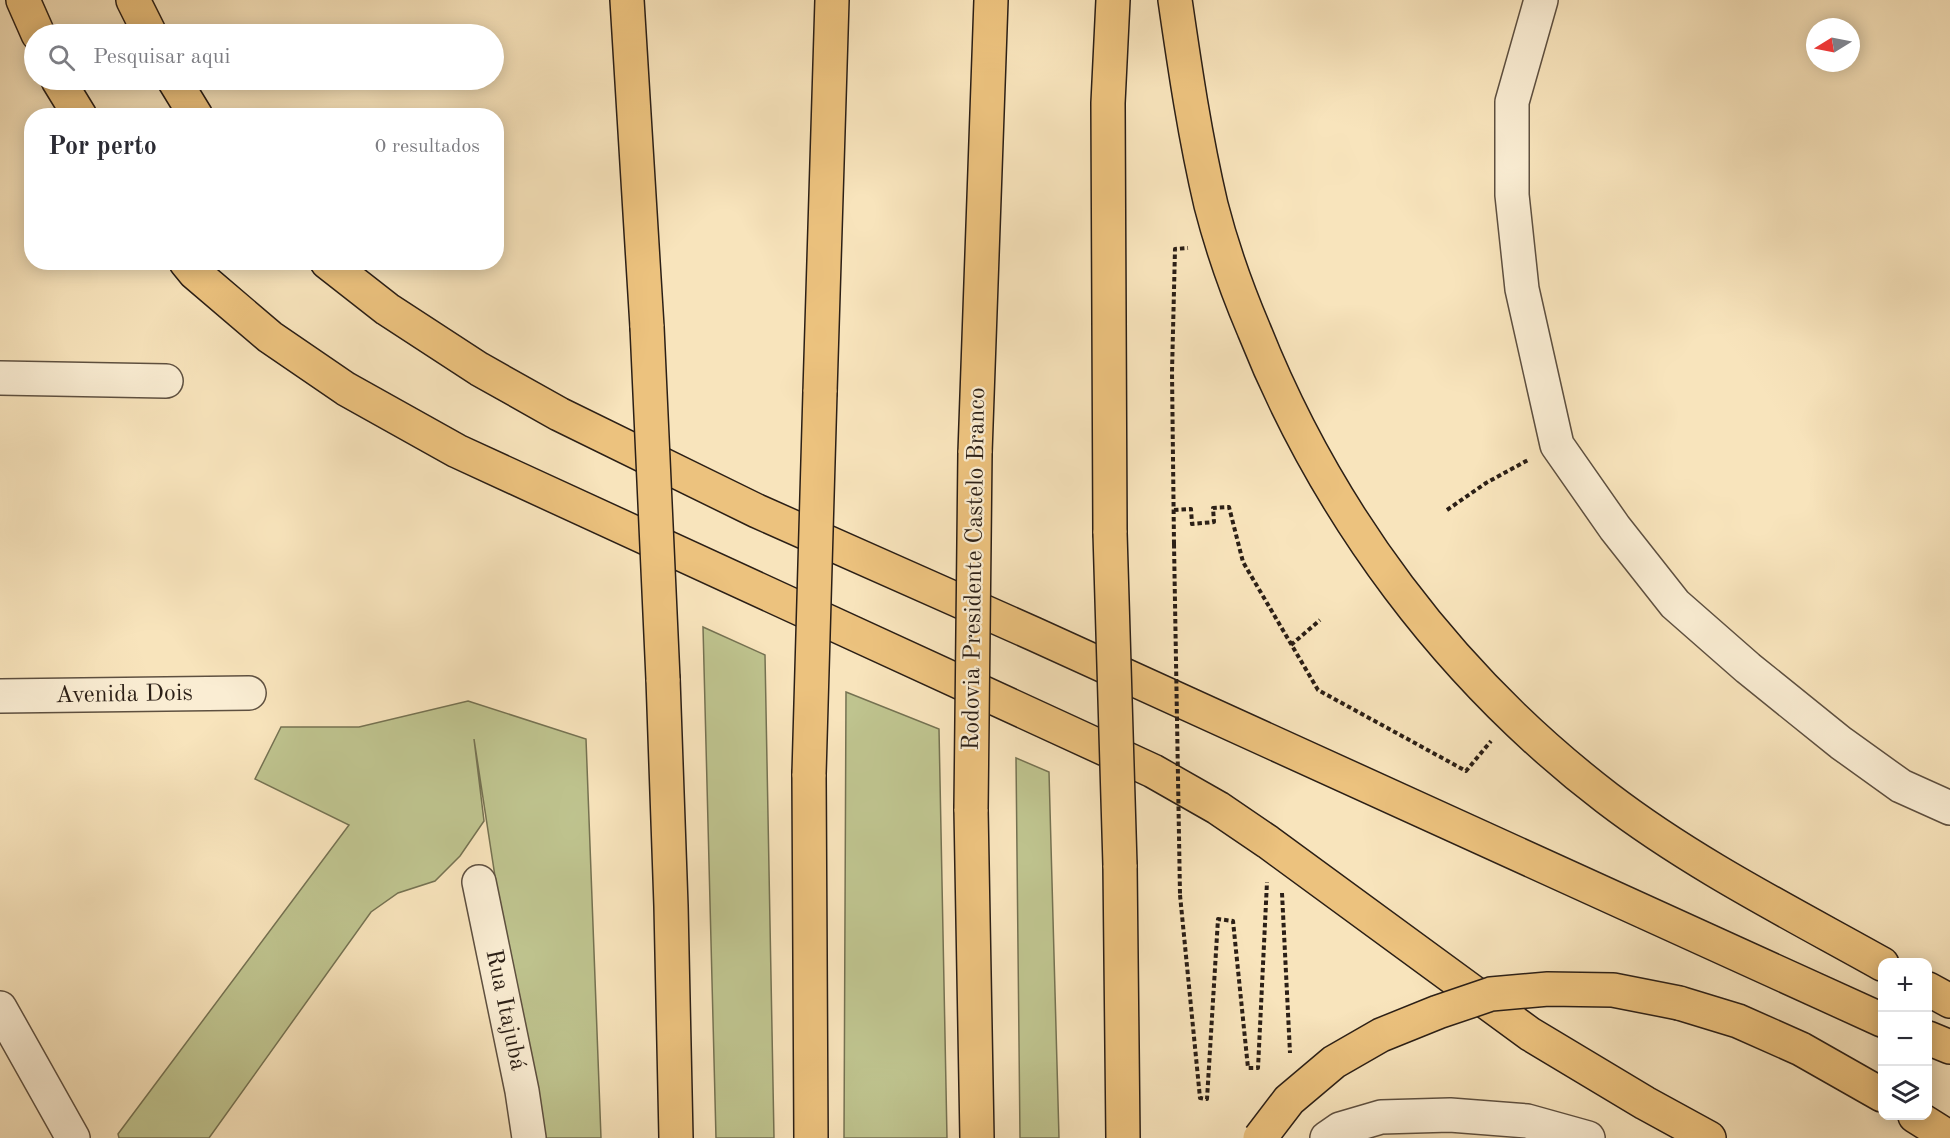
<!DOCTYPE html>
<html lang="pt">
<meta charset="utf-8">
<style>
body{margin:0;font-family:"Old Standard TT",serif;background:#f2f2f3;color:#2b2b33}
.controls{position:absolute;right:18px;bottom:18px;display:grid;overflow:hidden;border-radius:12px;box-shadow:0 3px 15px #0003}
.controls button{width:54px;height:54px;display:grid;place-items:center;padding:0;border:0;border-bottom:2px solid #e1e1e2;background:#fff;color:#2b2b33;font:30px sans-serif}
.compass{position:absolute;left:1806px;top:18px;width:54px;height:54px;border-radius:50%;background:#fff;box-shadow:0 3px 15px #0003;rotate:260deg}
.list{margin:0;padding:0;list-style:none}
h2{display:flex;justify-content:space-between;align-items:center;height:78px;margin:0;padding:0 24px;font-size:26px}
h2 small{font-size:20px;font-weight:400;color:#7c7c81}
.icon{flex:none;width:33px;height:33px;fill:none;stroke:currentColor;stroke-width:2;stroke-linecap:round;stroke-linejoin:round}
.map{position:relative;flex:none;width:1950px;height:1138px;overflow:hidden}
.search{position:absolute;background:#fff;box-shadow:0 3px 15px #0003;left:24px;top:24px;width:480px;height:66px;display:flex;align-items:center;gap:15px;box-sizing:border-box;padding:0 21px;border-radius:33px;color:#7c7c81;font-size:22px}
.panel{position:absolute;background:#fff;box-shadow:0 3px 15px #0003;left:24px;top:108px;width:480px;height:162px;border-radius:24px}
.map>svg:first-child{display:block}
.green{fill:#bfc48f;stroke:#757252;stroke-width:1.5}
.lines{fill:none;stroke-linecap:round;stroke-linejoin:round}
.minor-casing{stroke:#5e5040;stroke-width:36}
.motorway-casing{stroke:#2b1f16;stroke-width:36}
.path{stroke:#2b1f16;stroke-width:4;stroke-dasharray:4.5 3;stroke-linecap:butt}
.minor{stroke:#faedd3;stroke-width:33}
.motorway{stroke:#ecc27e;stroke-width:33}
.motorway-bridge-casing{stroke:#2b1f16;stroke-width:36;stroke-linecap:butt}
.path-bridge{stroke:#2b1f16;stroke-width:4;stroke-dasharray:4.5 3;stroke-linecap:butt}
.motorway-bridge{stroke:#ecc27e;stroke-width:33}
.labels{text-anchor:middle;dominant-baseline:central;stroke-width:4.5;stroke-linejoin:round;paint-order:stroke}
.street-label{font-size:24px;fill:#2b1f16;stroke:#faedd3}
</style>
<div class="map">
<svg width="1950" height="1138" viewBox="0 0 1950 1138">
<rect width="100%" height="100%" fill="#f8e4bc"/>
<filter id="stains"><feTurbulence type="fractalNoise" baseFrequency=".00333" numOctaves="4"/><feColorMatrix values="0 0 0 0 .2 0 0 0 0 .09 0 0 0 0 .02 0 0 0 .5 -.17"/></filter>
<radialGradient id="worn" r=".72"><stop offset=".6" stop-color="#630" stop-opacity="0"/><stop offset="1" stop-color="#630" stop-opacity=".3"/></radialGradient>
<!-- green -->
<path class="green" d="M 703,627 L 765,655 L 774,1138 L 716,1138 Z
M 846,692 L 939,729 L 947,1138 L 844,1138 Z
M 468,701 L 586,739 L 601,1138 L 535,1138 L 474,739 L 484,821 L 460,856 L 435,881 L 398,893 L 371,912 L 209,1138 L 119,1138 L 118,1134 L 349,825 L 255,779 L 281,727 L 359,727 Z
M 1016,758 L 1049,772 L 1059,1138 L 1020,1138 Z"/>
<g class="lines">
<!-- minor casing -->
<g class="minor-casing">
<path id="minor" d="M 1541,0 L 1512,102 L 1512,195 L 1522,289 L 1557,445 L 1615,528 L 1675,604 L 1748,668 L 1841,743 L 1901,786 L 1950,808
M 0,378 L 166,381
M 0,696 L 249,693
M 479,882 L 522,1091 L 529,1138
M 0,1008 L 73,1138
M 1327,1138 L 1340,1129 L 1381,1117 L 1450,1115 L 1527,1121 L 1588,1138"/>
</g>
<!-- motorway casing -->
<g class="motorway-casing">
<path id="motorway" d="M 23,0 L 38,34
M 133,0 L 150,34
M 627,0 L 647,327
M 1175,0 C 1185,69 1195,137 1211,205 C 1222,248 1237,290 1254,330 C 1327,514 1449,677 1607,798 C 1692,863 1789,912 1882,964
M 58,80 L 80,116
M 174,80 L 196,116
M 186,262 L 195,273 L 270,337 L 346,389 L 457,451 L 1153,771 L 1218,808 L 1268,842 L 1530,1034 L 1645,1103 L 1709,1138
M 327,262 L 387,309 L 479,369 L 559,414 L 757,511 L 1034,634 L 1882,1020
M 820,392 L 832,0
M 975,453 L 991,0
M 1110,533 L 1108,103 L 1113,0
M 663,679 L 671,906 L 676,1138
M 809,774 L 811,1138
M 971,809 L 977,1138
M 1120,865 L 1123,1138
M 1928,989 L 1950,1001
M 1679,1003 L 1738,1021 L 1801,1049 L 1882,1095
M 1928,1038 L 1950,1047
M 1915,1116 L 1950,1138"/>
</g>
<!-- path -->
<path class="path" d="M 1174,510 L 1191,509 L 1192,524 L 1214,522 L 1213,508 L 1229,507 L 1243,562 L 1318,690 L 1466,771 L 1491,741
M 1447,510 L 1486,483 L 1528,460
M 1174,544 L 1172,372 L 1175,249 L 1188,248
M 1291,645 L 1320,620
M 1282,893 L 1290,1053
M 1180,895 L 1200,1098 L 1207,1099 L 1218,919 L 1233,921 L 1248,1068 L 1258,1068 L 1267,882"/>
<!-- minor -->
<use href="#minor" class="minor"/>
<!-- motorway -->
<use href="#motorway" class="motorway"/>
<!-- motorway-bridge casing -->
<g class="motorway-bridge-casing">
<path id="motorway-bridge" d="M 647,327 L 663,679
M 1110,533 L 1120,865
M 809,774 L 820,392
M 971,809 L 975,453
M 1260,1138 L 1289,1100 L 1334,1062 L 1381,1035 L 1438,1012 L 1491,994 L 1548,989 L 1613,990 L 1679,1003"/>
</g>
<!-- path-bridge -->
<path class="path-bridge" d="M 1174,544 L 1180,895"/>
<!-- motorway-bridge -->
<use href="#motorway-bridge" class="motorway-bridge"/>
</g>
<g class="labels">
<!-- street labels -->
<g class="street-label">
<text transform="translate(975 569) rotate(-89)">Rodovia Presidente Castelo Branco</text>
<text transform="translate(124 695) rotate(-1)">Avenida Dois</text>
<text transform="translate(505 1010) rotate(78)">Rua Itajubá</text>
</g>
</g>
<rect width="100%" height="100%" filter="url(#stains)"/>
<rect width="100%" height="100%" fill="url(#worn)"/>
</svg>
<div class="controls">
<button>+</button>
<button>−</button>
<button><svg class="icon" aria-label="layers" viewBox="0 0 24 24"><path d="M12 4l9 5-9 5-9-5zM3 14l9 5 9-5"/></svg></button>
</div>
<svg class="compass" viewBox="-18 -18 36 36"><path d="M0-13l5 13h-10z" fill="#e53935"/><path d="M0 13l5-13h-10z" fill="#7c7c81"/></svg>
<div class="search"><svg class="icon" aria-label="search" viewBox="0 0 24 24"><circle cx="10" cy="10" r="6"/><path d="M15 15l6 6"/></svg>Pesquisar aqui</div>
<section class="panel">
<h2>Por perto<small>0 resultados</small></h2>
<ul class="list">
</ul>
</section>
</div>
